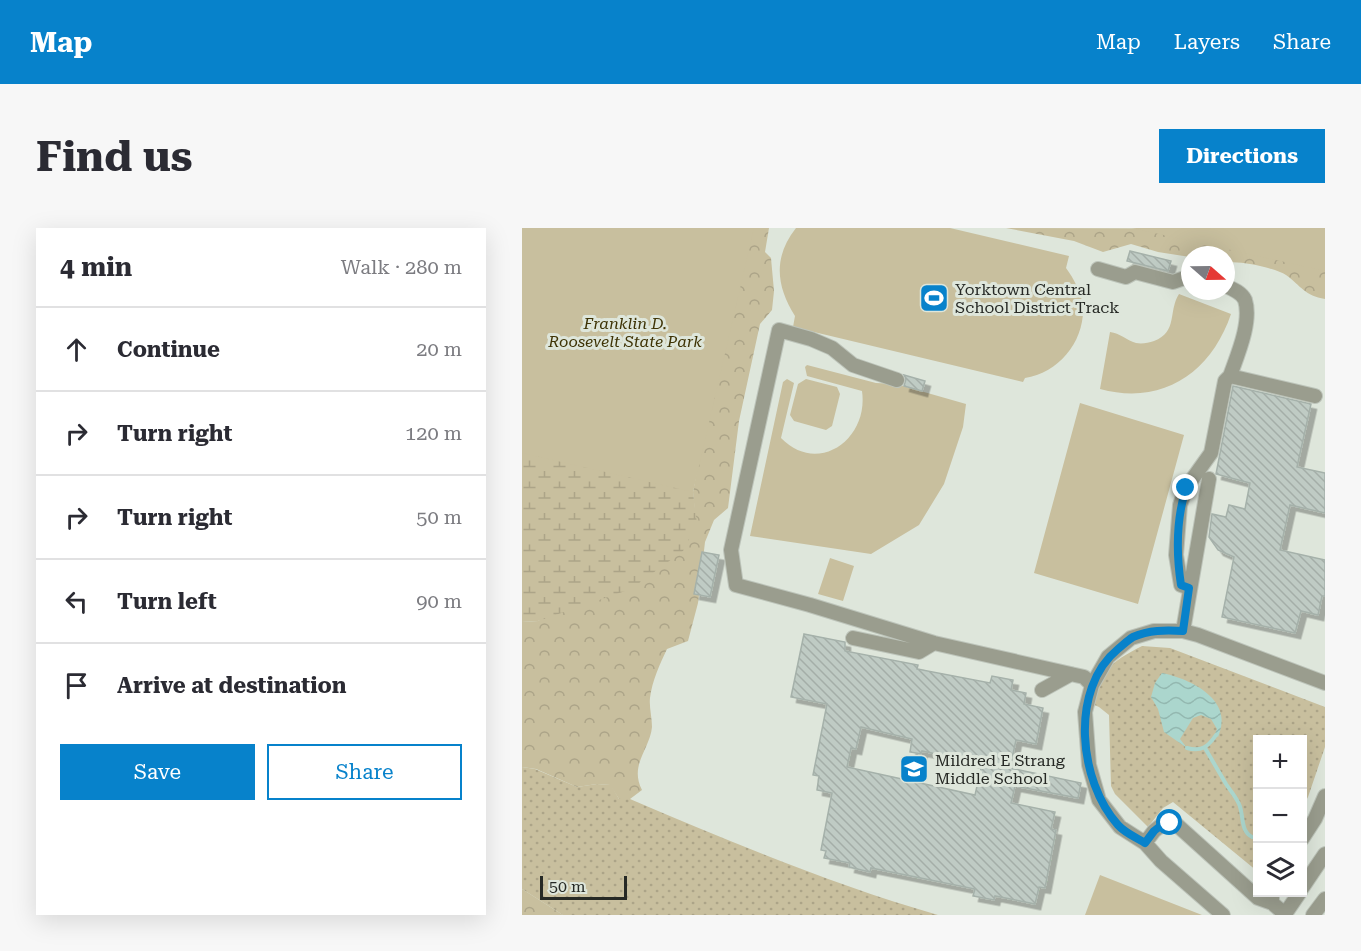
<!DOCTYPE html>
<meta charset="utf-8">
<style>
body{margin:0;font-family:"Roboto Serif",serif;background:#f7f7f7;color:#2b2b33}
.controls{position:absolute;right:18px;bottom:18px;display:grid;overflow:hidden;border-radius:0px;box-shadow:0 6px 24px #0002}
.controls button{width:54px;height:54px;display:grid;place-items:center;padding:0;border:0;border-bottom:2px solid #e1e1e2;background:#fff;color:#2b2b33;font:30px sans-serif}
.compass{position:absolute;left:659px;top:18px;width:54px;height:54px;border-radius:50%;background:#fff;box-shadow:0 6px 24px #0002;rotate:110deg}
.scale{position:absolute;left:18px;bottom:15px;width:87px;box-sizing:border-box;padding-left:6px;border:3px solid #262925;border-top:0;font-size:16px;line-height:21px;white-space:nowrap;color:#262925;-webkit-text-stroke:4px #dee6db;paint-order:stroke}
.stop{position:absolute;width:18px;height:18px;margin:-14px;border:4px solid #0782cb;border-radius:50%;background:#fff}
.stop.end{background:#0782cb;border-color:#fff;box-shadow:0 2px 6px #0008}
.list{margin:0;padding:0;list-style:none}
h2{display:flex;justify-content:space-between;align-items:center;height:78px;margin:0;padding:0 24px;font-size:26px}
h2 small{font-size:20px;font-weight:400;color:#7c7c81}
.list li{display:grid;grid-template-columns:39px 1fr auto;gap:18px;align-items:center;box-sizing:border-box;height:84px;padding:0 24px;border-top:2px solid #e1e1e2}
.list b{display:block;font-size:22px;white-space:nowrap}
.list em{font-size:20px;font-style:normal;color:#7c7c81}
.actions{display:flex;gap:12px;padding:18px 24px}
.actions a{flex:1;padding:14px 0;border:2px solid #0782cb;border-radius:0px;text-align:center;font-size:21px;color:#0782cb}
.actions .main{background:#0782cb;color:#fff}
.icon{flex:none;width:33px;height:33px;fill:none;stroke:currentColor;stroke-width:2;stroke-linecap:round;stroke-linejoin:round}
.map{position:relative;flex:none;width:803px;height:687px;overflow:hidden;border-radius:0px}
header{display:flex;align-items:center;gap:36px;box-sizing:border-box;height:84px;padding:0 30px;background:#0782cb;color:#fff}
header strong{font-size:28px}
nav{display:flex;gap:33px;margin-inline-start:auto;font-size:21px}
.intro{display:flex;align-items:center;justify-content:space-between;box-sizing:border-box;height:144px;padding:0 36px}
h1{margin:0;font-size:42px}
.button{padding:15px 27px;border-radius:0px;background:#0782cb;color:#fff;font-size:21px;font-weight:700}
main{display:flex;gap:36px;padding:0 36px}
aside{flex:1;background:#fff;border-radius:0px;box-shadow:0 6px 24px #0002}
.map>svg:first-child{display:block}
.grass{fill:url(#grass-dots)}
.forest{fill:url(#forest-crowns)}
.wetland{fill:url(#wetland-marsh)}
.park{fill:#c8bf9e}
.water{fill:url(#water-waves)}
.lines{fill:none;stroke-linecap:round;stroke-linejoin:round}
.stream{stroke:#abd6cd;stroke-width:4}
.building{fill:url(#building-back-hatch);stroke:#a5b1aa;stroke-width:1.5;fill-rule:evenodd;filter:url(#shadow)}
.minor-casing{stroke:#bdc4ba;stroke-width:16}
.minor{stroke:#9a9d8e;stroke-width:14}
.route{stroke:#0782cb;stroke-width:8}
.labels{text-anchor:middle;dominant-baseline:central;stroke-width:6;stroke-linejoin:round;paint-order:stroke}
.poi-label{font-size:16px;fill:#262925;stroke:#dee6db;text-anchor:start}
.park-label{font-size:16px;font-style:italic;fill:#3e3305;stroke:#dee6db}
</style>
<header>
<strong>Map</strong>
<nav><a>Map</a><a>Layers</a><a>Share</a></nav>
</header>
<div class="intro"><h1>Find us</h1><a class="button">Directions</a></div>
<main>
<aside>
<h2>4 min<small>Walk · 280 m</small></h2>
<ul class="list">
<li><svg class="icon" aria-label="ahead" viewBox="0 0 24 24"><path d="M12 20V5M6 11l6-6 6 6"/></svg><div><b>Continue</b></div><em>20 m</em></li>
<li><svg class="icon" aria-label="right" viewBox="0 0 24 24"><path d="M7 20v-9h11M14 6l5 5-5 5"/></svg><div><b>Turn right</b></div><em>120 m</em></li>
<li><svg class="icon" aria-label="right" viewBox="0 0 24 24"><path d="M7 20v-9h11M14 6l5 5-5 5"/></svg><div><b>Turn right</b></div><em>50 m</em></li>
<li><svg class="icon" aria-label="left" viewBox="0 0 24 24"><path d="M17 20v-9H6M10 6l-5 5 5 5"/></svg><div><b>Turn left</b></div><em>90 m</em></li>
<li><svg class="icon" aria-label="arrive" viewBox="0 0 24 24"><path d="M6 21V4h12l-3 4 3 4H6"/></svg><div><b>Arrive at destination</b></div></li>
</ul>
<div class="actions"><a class="main">Save</a><a>Share</a></div>
</aside>
<div class="map">
<svg width="803" height="687" viewBox="0 0 803 687">
<defs>
<pattern id="grass-dots" width="8" height="8" patternUnits="userSpaceOnUse" patternTransform="scale(1.5)"><rect width="8" height="8" fill="#c8bf9e"/><path d="M2 2h.1M6 6h.1" fill="none" stroke="#aca488" stroke-width="1.8" stroke-linecap="round"/></pattern>
<pattern id="forest-crowns" width="20" height="18" patternUnits="userSpaceOnUse" patternTransform="scale(1.5)"><rect width="20" height="18" fill="#c8bf9e"/><path d="M2 6a3 3 0 1 1 6 0M12 15a3 3 0 1 1 6 0" fill="none" stroke="#aca488"/></pattern>
<pattern id="wetland-marsh" width="20" height="14" patternUnits="userSpaceOnUse" patternTransform="scale(1.5)"><rect width="20" height="14" fill="#c8bf9e"/><path d="M1 5h8M5 5V1M11 12h8M15 12V8" fill="none" stroke="#aca488"/></pattern>
<pattern id="water-waves" width="16" height="10" patternUnits="userSpaceOnUse" patternTransform="scale(1.5)"><rect width="16" height="10" fill="#abd6cd"/><path d="M0 5q4-4 8 0t8 0" fill="none" stroke="#93b8b0"/></pattern>
<pattern id="building-back-hatch" width="6" height="6" patternUnits="userSpaceOnUse" patternTransform="scale(1.5)"><rect width="6" height="6" fill="#bfcbc4"/><path d="M-1 5l2 2M0 0l6 6M5-1l2 2" fill="none" stroke="#a4aea8"/></pattern>
<filter id="shadow"><feDropShadow dx="5.5" dy="5.5" stdDeviation="0" flood-color="#0004"/></filter>
</defs>
<rect width="100%" height="100%" fill="#dee6db"/>
<!-- grass -->
<path class="grass" d="M 620,418 L 648,420 L 803,479 L 803,519 L 786,569 L 781,578 L 780,512 L 736,512 L 735,643 L 651,574 L 641,580 L 626,599 L 593,566 L 589,558 L 587,487 L 577,479 L 570,476 C 581,441 587,435 620,418 Z
M 0,539 L 13,541 L 55,559 L 75,556 L 89,557 L 97,571 L 108,571 C 209,614 311,657 416,687 L 41,687 L 0,661 Z"/>
<!-- forest -->
<path class="forest" d="M 221,0 L 247,0 L 243,24 L 249,30 L 252,63 L 250,82 L 238,96 L 217,193 L 206,280 L 192,292 L 183,314 L 176,375 L 166,413 L 145,421 C 138,436 130,453 128,470 C 127,479 130,489 130,499 C 128,521 107,537 120,562 L 108,571 L 97,571 L 88,557 L 75,556 L 55,559 L 14,541 L 0,539 L 0,394 L 16,393 L 174,296 L 171,264 Z
M 484,0 L 803,1 L 803,71 C 783,68 779,58 764,47 C 753,40 716,32 704,35 L 704,27 L 668,27 L 668,29 L 636,24 L 609,16 L 581,24 L 552,13 Z
M 0,661 L 41,687 L 0,687 Z"/>
<!-- wetland -->
<path class="wetland" d="M 0,0 L 171,264 L 175,296 L 161,323 L 109,361 L 16,393 L 0,394 Z"/>
<!-- park -->
<path class="park" d="M 0,0 L 232,0 L 171,264 L 0,225 Z
M 274,0 L 428,0 L 547,28 L 544,40 C 552,51 559,64 561,78 C 563,113 537,145 503,150 L 501,154 L 271,99 L 273,88 C 254,58 251,29 274,0 Z
M 610,0 L 803,0 L 803,43 Z
M 657,66 L 709,86 C 689,145 640,178 578,161 L 588,104 C 598,105 604,112 614,115 C 620,116 626,115 632,113 C 656,104 646,83 657,66 Z
M 285,137 L 354,155 L 374,156 L 444,176 L 441,199 L 422,256 L 397,297 L 349,326 L 228,308 L 261,154 L 265,151 L 272,155 L 259,210 C 296,248 347,211 340,163 L 285,148 L 283,139 Z
M 284,151 L 315,159 L 318,166 L 310,198 L 304,202 L 272,193 L 268,187 L 276,156 Z
M 558,175 L 662,207 L 616,376 L 512,345 Z
M 308,330 L 332,338 L 321,373 L 296,366 Z
M 578,647 L 680,687 L 563,687 Z"/>
<!-- water -->
<path class="water" d="M 640,445 C 669,451 713,472 696,509 L 693,506 L 695,501 L 689,491 L 679,487 L 671,490 L 658,511 L 665,520 L 642,504 L 636,481 L 629,469 L 633,455 Z"/>
<g class="lines">
<!-- stream -->
<path class="stream" d="M 665,520 C 679,524 686,519 694,507
M 683,520 C 690,532 697,544 704,556 C 708,562 714,569 717,576 C 722,587 718,603 730,609"/>
</g>
<!-- building -->
<path class="building" d="M 608,23 L 649,33 L 646,43 L 605,33 Z
M 382,147 L 403,153 L 400,163 L 382,158 L 384,151 Z
M 711,158 L 789,176 L 775,239 L 803,245 L 803,285 L 768,277 L 758,322 L 803,332 L 803,368 L 800,368 L 796,387 L 779,383 L 773,405 L 700,389 L 712,329 L 696,322 L 687,309 L 690,286 L 704,289 L 707,277 L 723,281 L 728,255 L 694,246 Z
M 180,324 L 197,327 L 188,369 L 172,366 Z
M 282,406 L 323,414 L 323,423 L 396,437 L 395,441 L 468,455 L 470,448 L 491,452 L 489,462 L 504,465 L 502,476 L 521,480 L 514,516 L 494,512 L 488,540 L 559,555 L 556,570 L 493,558 L 489,575 L 533,584 L 529,601 L 534,602 L 523,660 L 517,659 L 513,676 L 473,668 L 472,672 L 451,668 L 453,661 L 349,640 L 348,644 L 327,639 L 328,635 L 302,630 L 304,623 L 299,622 L 310,565 L 295,562 L 297,548 L 291,547 L 305,476 L 269,469 ZM 339,499 L 390,511 L 388,524 L 399,526 L 400,523 L 460,536 L 453,567 L 325,539 L 329,520 L 334,521 Z"/>
<g class="lines">
<!-- minor casing -->
<g class="minor-casing">
<path id="minor" d="M 576,41 L 604,49 L 613,44 L 651,54 L 668,48
M 708,148 L 793,168
M 375,152 L 331,137 L 310,120 L 289,111 L 257,102 L 209,322 L 214,357 L 288,377 L 412,415 L 562,449 L 570,457
M 667,360 L 659,357 L 654,327 L 658,277 L 664,260 L 689,225 L 703,153 L 708,148 C 715,128 730,94 723,72 C 720,65 711,61 704,58
M 661,403 L 687,251
M 331,410 L 397,424 L 412,415
M 520,462 L 549,446
M 780,611 L 793,591 L 803,568
M 623,615 L 632,603 L 642,595 L 655,597 L 736,670 L 750,675
M 780,660 L 803,626
M 750,664 L 750,675 L 763,686 L 778,664
M 701,687 L 639,633 L 623,615 L 598,599 L 577,572 L 567,537 L 563,484 L 570,457 L 586,429 L 609,410 L 632,403 L 661,403 L 676,407 L 803,455
M 791,687 L 803,671"/>
</g>
<!-- minor -->
<use href="#minor" class="minor"/>
</g>
<g class="lines">
<!-- route -->
<path class="route" d="M 648,595 L 642,595 L 632,603 L 623,615 C 615,610 603,605 596,597 C 557,554 547,461 596,421 C 601,417 606,412 611,409 C 627,402 643,402 661,403 L 667,360 L 659,357 C 654,324 654,292 664,260"/>
</g>
<!-- icons -->
<defs>
<g id="stadium-square" transform="scale(1.5)"><rect x="-9" y="-9" width="18" height="18" rx="4" fill="#0782cb" stroke="#dee6db"/><path d="M0-5a6.5 5 0 1 0 0 10a6.5 5 0 1 0 0-10ZM-3.5-1.8h7v3.6h-7Z" fill="#fff"/></g>
<g id="school-square" transform="scale(1.5)"><rect x="-9" y="-9" width="18" height="18" rx="4" fill="#0782cb" stroke="#dee6db"/><path d="M0-5L7-2L0 1L-7-2ZM-4 1L0 2.5L4 1V4Q0 6-4 4Z" fill="#fff"/></g>
</defs>
<g fill-rule="evenodd">
<use href="#stadium-square" x="412" y="70"/>
<use href="#school-square" x="392" y="541"/>
</g>
<g class="labels">
<!-- poi labels -->
<g class="poi-label">
<text x="433" y="61">Yorktown Central<tspan x="433" dy="18">School District Track</tspan></text>
<text x="413" y="532">Mildred E Strang<tspan x="413" dy="18">Middle School</tspan></text>
</g>
<!-- park labels -->
<g class="park-label">
<text x="103" y="95">Franklin D.<tspan x="103" dy="18">Roosevelt State Park</tspan></text>
</g>
</g>
</svg>
<div class="controls">
<button>+</button>
<button>−</button>
<button><svg class="icon" aria-label="layers" viewBox="0 0 24 24"><path d="M12 4l9 5-9 5-9-5zM3 14l9 5 9-5"/></svg></button>
</div>
<svg class="compass" viewBox="-18 -18 36 36"><path d="M0-13l5 13h-10z" fill="#e53935"/><path d="M0 13l5-13h-10z" fill="#7c7c81"/></svg>
<div class="scale">50 m</div>
<div class="stop" style="left:648px;top:595px"></div>
<div class="stop end" style="left:664px;top:260px"></div>
</div>
</main>
